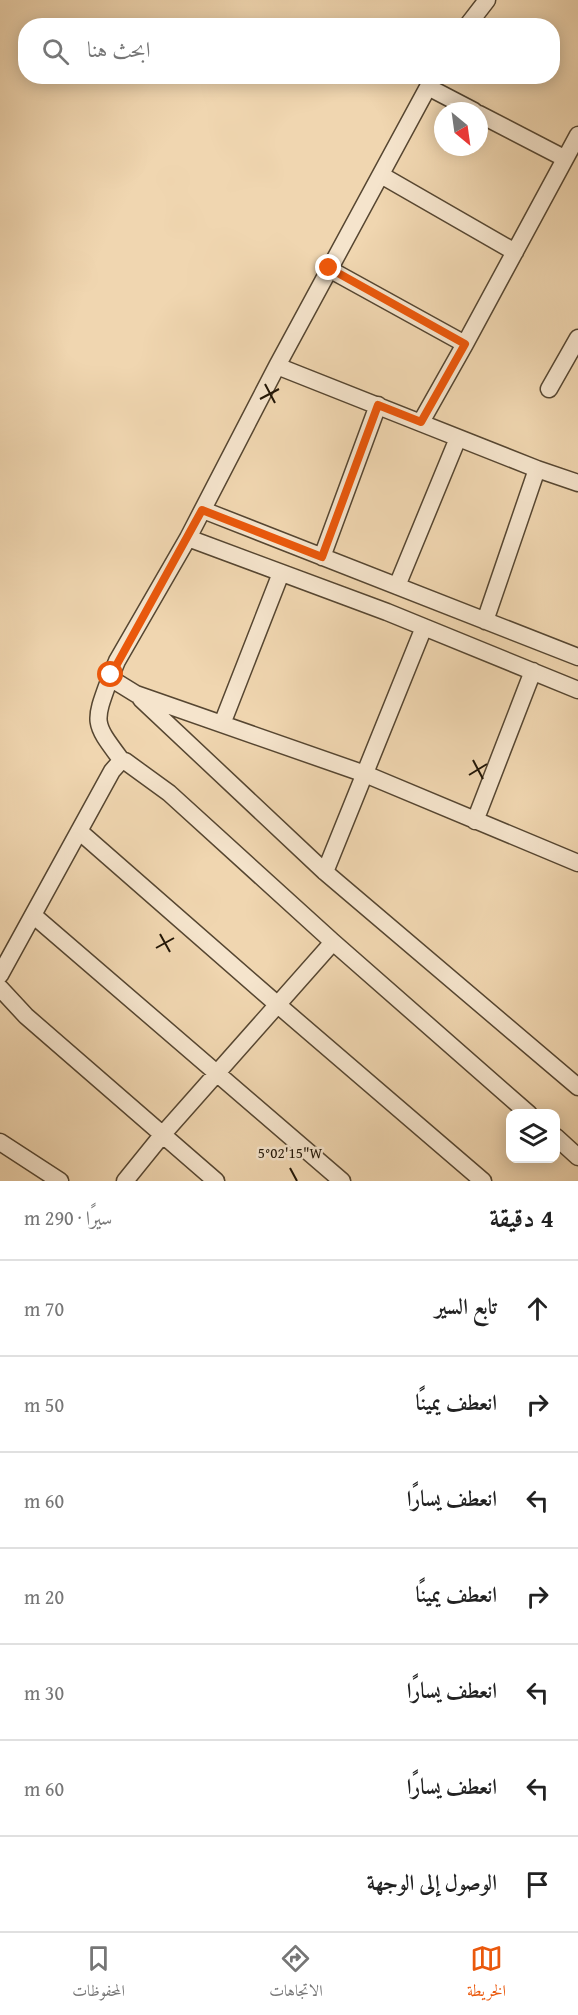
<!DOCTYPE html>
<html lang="ar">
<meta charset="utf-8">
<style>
body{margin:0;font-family:"Gentium Book Plus",Amiri,serif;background:#f2f2f2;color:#222;direction:rtl}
.controls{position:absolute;right:18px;bottom:18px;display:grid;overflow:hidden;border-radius:12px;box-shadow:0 3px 15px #0003}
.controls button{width:54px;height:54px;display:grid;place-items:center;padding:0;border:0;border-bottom:2px solid #e0e0e0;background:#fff;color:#222;font:30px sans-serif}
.compass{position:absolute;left:434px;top:102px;width:54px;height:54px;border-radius:50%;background:#fff;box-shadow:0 3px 15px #0003;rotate:151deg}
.stop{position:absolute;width:18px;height:18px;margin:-14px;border:4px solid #ea580c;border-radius:50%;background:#fff}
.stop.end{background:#ea580c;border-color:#fff;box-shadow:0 2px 6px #0008}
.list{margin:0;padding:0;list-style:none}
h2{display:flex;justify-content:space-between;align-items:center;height:78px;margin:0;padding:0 24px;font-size:26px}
h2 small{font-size:20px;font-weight:400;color:#767676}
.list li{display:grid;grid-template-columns:39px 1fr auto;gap:18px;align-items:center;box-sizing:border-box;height:96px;padding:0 24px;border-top:2px solid #e0e0e0}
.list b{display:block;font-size:22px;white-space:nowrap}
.list em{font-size:20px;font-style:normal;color:#767676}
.icon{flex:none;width:33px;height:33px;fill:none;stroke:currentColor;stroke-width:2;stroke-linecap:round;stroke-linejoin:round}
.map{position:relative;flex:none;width:578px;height:1181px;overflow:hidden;direction:ltr}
.search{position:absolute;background:#fff;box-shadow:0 3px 15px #0003;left:18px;right:18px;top:18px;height:66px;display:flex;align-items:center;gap:15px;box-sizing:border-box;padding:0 21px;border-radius:24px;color:#767676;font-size:22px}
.sheet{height:750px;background:#fff}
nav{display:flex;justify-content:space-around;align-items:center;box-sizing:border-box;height:84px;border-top:2px solid #e0e0e0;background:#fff;font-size:16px;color:#767676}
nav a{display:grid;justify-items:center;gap:3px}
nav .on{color:#ea580c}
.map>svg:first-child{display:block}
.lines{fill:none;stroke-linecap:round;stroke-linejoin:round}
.minor-casing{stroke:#564631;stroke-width:19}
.minor{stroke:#f5e4cc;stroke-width:16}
.route{stroke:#ea580c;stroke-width:8}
.ticks{fill:none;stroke:#221607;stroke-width:2}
.ticks-label{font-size:15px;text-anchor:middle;fill:#221607;stroke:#f5e4cc;stroke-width:5;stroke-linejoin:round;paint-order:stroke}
</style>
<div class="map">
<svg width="578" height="1181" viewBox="0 0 578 1181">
<rect width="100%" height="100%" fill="#f0d6b0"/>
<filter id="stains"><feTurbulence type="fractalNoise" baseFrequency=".00333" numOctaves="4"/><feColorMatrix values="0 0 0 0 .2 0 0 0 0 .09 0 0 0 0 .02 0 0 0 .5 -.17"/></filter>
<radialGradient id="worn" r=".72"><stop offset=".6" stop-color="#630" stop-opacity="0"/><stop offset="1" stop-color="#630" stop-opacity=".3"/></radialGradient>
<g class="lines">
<!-- minor casing -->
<g class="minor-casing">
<path id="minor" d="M 467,26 L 487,0
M 434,76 L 277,366 L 188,538 L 117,661 L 110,678 L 136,694 L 365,774 L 578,863
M 428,87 L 474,111
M 479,114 L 564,158
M 381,175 L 515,252
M 329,269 L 465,344
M 277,366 L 537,469 L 578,483
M 549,389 L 578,338
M 421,422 L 465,344 L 578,135
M 203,510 L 578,657
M 188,538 L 387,612 L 578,690
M 322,557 L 378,405
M 397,586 L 458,438
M 485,621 L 537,469
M 110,678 C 93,724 93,722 122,761
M 141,699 L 325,872 L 578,1087
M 222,724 L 281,573
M 475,821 L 533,671
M 79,831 L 278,1005 L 483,1181
M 325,872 L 424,627
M 33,915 L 342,1181
M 0,975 L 112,771 L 120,762 L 125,761 L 169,793 L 333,942 L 529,1114
M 0,988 L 26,1016 L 216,1181
M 556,1137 L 578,1157
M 0,1142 L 60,1181
M 125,1181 L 163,1134 L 333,942"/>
</g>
<!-- minor -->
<use href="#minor" class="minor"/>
</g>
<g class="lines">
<!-- route -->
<path class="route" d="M 111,675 L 202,510 L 322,557 L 378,405 L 421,422 L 465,344 L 329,268"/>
</g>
<!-- ticks -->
<path class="ticks" d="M 265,384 L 275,403M 260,399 L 279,389M 473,760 L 483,779M 469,775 L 487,764M 160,934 L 170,952M 156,948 L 174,938M 290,1168 L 297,1181"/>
<g class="ticks-label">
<text x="290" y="1158">5°02'15"W</text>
</g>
<rect width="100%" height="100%" filter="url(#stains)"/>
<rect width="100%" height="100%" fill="url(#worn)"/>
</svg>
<div class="controls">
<button><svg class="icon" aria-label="layers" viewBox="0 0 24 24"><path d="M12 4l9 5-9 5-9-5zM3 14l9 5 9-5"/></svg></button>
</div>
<svg class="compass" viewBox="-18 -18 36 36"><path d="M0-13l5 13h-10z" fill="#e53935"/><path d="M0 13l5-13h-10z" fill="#767676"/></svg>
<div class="stop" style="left:111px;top:675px"></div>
<div class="stop end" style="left:329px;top:268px"></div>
<div class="search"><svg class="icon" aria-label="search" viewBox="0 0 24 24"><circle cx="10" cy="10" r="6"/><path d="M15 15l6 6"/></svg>ابحث هنا</div>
</div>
<section class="sheet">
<h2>4 دقيقة<small>سيرًا · 290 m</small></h2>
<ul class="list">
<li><svg class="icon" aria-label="ahead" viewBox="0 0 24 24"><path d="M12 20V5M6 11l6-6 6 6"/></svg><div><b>تابع السير</b></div><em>70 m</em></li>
<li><svg class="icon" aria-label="right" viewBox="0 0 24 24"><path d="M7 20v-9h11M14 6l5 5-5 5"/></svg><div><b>انعطف يمينًا</b></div><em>50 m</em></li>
<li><svg class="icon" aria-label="left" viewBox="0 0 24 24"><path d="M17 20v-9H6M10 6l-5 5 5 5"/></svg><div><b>انعطف يسارًا</b></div><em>60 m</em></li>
<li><svg class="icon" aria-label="right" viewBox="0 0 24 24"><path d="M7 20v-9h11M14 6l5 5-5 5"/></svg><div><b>انعطف يمينًا</b></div><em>20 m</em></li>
<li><svg class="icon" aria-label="left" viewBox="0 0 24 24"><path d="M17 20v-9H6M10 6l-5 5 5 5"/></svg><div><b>انعطف يسارًا</b></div><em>30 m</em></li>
<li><svg class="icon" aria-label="left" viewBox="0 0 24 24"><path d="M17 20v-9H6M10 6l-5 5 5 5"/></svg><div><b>انعطف يسارًا</b></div><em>60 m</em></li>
<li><svg class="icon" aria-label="arrive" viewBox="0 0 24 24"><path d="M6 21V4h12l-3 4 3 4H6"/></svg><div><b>الوصول إلى الوجهة</b></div></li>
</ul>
</section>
<nav>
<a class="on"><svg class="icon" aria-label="map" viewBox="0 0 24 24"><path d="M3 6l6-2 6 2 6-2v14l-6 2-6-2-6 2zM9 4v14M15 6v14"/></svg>الخريطة</a>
<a><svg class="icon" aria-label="directions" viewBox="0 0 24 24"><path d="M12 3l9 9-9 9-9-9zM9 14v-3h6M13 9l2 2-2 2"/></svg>الاتجاهات</a>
<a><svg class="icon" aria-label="saved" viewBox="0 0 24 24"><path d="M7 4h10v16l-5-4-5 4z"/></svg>المحفوظات</a>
</nav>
